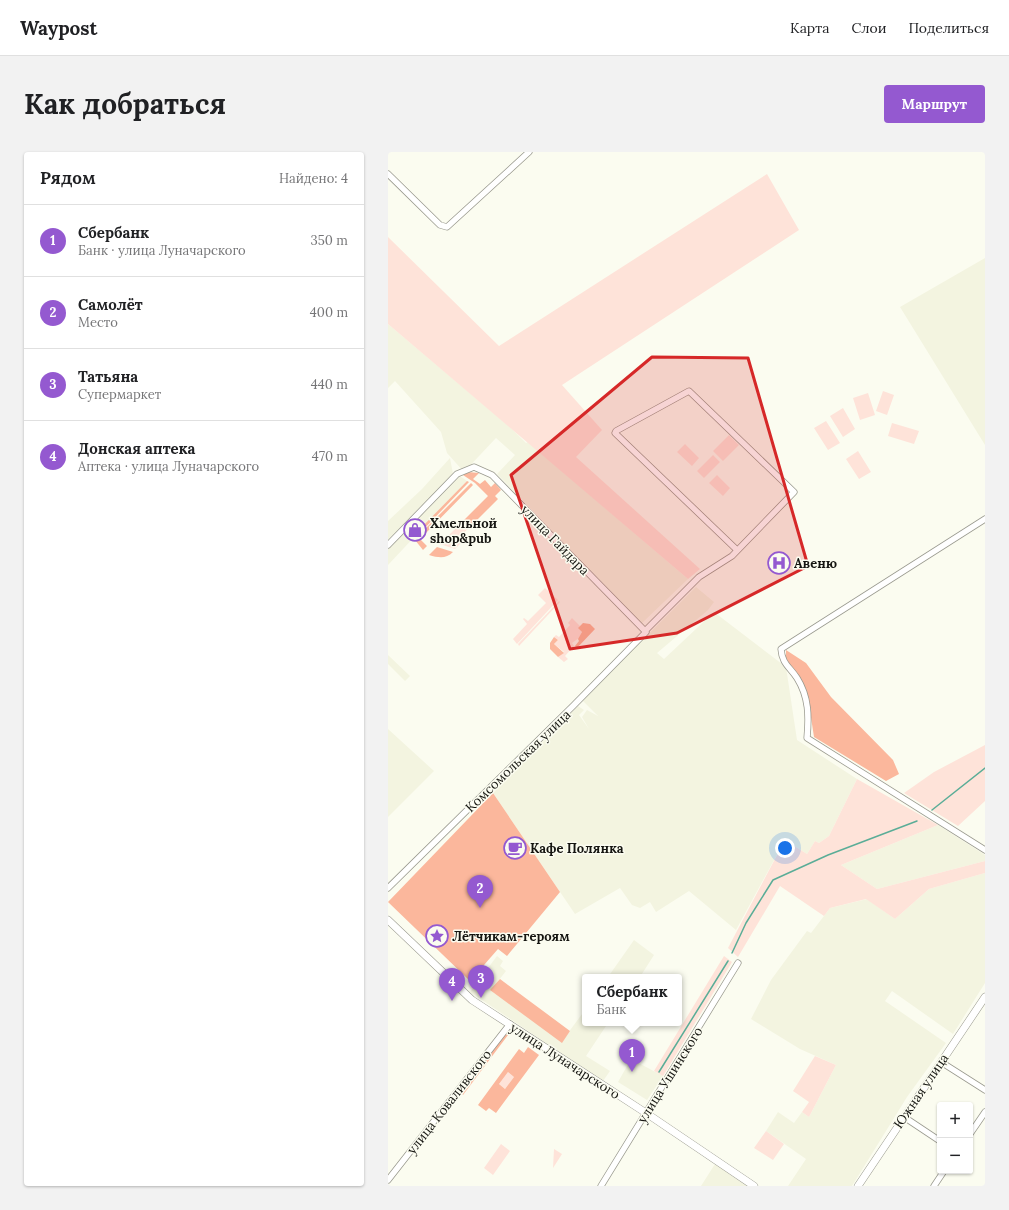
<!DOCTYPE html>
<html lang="ru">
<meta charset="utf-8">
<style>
body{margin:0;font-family:Lora,serif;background:#f2f2f2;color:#202124}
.controls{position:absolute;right:12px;bottom:12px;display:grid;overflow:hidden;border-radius:4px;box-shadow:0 1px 3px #0004}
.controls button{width:36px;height:36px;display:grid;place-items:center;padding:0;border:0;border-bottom:1px solid #e0e0e0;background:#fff;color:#202124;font:20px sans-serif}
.you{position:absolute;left:397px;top:696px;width:14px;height:14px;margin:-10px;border:3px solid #fff;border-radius:50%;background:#1a73e8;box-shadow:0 0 0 6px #1a73e833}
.badge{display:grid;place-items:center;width:26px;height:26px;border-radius:50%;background:#9459d0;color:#fff;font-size:13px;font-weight:700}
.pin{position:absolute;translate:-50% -33px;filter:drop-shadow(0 1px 2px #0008)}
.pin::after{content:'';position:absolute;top:21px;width:14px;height:12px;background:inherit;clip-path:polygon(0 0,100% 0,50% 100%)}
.popup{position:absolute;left:194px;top:822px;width:100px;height:52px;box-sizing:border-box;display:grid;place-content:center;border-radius:4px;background:#fff;filter:drop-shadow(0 1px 3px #0005);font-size:13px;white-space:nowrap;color:#757577}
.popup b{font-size:15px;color:#202124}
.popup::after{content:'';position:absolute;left:50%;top:100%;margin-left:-8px;border:8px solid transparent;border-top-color:#fff}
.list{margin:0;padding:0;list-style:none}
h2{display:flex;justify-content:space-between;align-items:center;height:52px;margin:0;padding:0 16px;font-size:17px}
h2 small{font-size:13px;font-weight:400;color:#757577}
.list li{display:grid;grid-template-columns:26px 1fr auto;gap:12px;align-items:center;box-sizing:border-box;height:72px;padding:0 16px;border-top:1px solid #e0e0e0}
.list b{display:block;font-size:15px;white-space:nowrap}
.list p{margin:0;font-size:13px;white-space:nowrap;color:#757577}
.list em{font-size:13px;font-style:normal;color:#757577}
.map{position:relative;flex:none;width:597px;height:1034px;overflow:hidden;border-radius:4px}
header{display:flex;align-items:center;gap:24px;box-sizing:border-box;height:56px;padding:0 20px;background:#fff;border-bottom:1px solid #e0e0e0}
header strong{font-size:19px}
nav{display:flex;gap:22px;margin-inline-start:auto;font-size:14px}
.intro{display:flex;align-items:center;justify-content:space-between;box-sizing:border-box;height:96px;padding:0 24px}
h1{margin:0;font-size:28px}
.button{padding:10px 18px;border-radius:4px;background:#9459d0;color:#fff;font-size:14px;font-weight:700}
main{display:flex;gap:24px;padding:0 24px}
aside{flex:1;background:#fff;border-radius:4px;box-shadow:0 1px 3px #0004}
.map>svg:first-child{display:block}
.built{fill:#f3f4e0}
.green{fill:#fee3d9}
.forest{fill:#fbb79c;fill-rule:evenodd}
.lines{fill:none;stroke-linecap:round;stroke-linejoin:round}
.stream{stroke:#5aad97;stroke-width:1.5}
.minor-casing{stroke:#9a9a8f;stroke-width:7}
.tertiary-casing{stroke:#9a9a8f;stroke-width:8}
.minor{stroke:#fff;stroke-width:5.5}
.tertiary{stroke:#fff;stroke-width:7}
.marked{fill:#d62828;fill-opacity:0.2;stroke:#d62828;stroke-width:3;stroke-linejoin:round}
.labels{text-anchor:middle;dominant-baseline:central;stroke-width:3;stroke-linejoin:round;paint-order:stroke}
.poi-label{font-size:13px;font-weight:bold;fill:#151511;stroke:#fbfcf0;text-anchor:start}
.street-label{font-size:13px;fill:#151511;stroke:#fbfcf0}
</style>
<header>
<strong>Waypost</strong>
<nav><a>Карта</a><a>Слои</a><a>Поделиться</a></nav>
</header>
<div class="intro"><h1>Как добраться</h1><a class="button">Маршрут</a></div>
<main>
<aside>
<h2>Рядом<small>Найдено: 4</small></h2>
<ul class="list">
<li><span class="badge">1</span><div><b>Сбербанк</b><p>Банк · улица Луначарского</p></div><em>350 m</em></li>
<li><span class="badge">2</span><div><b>Самолёт</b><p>Место</p></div><em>400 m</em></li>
<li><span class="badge">3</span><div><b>Татьяна</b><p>Супермаркет</p></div><em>440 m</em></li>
<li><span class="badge">4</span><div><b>Донская аптека</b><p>Аптека · улица Луначарского</p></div><em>470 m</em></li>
</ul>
</aside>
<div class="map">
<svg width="597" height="1034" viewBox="0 0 597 1034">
<rect width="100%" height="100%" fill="#fbfcf0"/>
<!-- built -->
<path class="built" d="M 597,106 L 597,293 L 512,155 Z
M 0,172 L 122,275 L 138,291 L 140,290 L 300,427 L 254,471 L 109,322 L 127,303 L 108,286 L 76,320 L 59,301 L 53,280 L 7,229 L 0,236 Z
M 62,306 L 65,322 L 0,388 L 0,369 L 34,337 Z
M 72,324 L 79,329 L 0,413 L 0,397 Z
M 308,435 L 326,450 L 320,458 L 269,501 L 276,507 L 326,460 L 398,515 L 409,588 L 469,627 L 441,684 L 431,691 L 427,689 L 419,702 L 397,688 L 348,778 L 301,739 L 268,760 L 262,750 L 252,756 L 244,753 L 232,736 L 187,762 L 105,641 L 190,554 L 196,558 L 191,563 L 201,577 L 194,565 L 199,558 L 210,564 L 194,548 Z
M 0,503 L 22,524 L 17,529 L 0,512 Z
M 0,577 L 46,619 L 0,665 Z
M 550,673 L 597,703 L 597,709 L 489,737 L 453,713 Z
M 597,721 L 597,831 L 565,882 L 504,839 L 497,849 L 558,891 L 519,945 L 464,1034 L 400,1034 L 418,1007 L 378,979 L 390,960 L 406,971 L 414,960 L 421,965 L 448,913 L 412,897 L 363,867 L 383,828 L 419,779 L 423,781 L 442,756 L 479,747 L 507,767 L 541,737 Z
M 246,788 L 266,803 L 252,825 L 220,825 Z
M 109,804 L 115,809 L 112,814 L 118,819 L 107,833 L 177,885 L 197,858 L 197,871 L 220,871 L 198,904 L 222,919 L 215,929 L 82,840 Z
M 243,907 L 275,924 L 259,948 L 230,930 Z
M 327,1012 L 360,1034 L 313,1034 Z"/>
<!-- green -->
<path class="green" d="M 379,22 L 411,78 L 174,233 L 214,278 L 188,305 L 312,417 L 300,427 L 0,172 L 0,85 L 111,194 Z
M 495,239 L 506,243 L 499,263 L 488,259 Z
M 480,241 L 487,263 L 472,268 L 465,246 Z
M 455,256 L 467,277 L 455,285 L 442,264 Z
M 438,269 L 452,291 L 440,298 L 426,276 Z
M 504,271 L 531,279 L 526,292 L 500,284 Z
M 341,283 L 351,293 L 335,309 L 325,299 Z
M 297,292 L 311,306 L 304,314 L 289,300 Z
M 470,299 L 483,320 L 471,327 L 458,307 Z
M 325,303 L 332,310 L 316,326 L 309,319 Z
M 329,323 L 342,336 L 335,344 L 321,331 Z
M 74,370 L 81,376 L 71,385 L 75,389 L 67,397 L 52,392 Z
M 157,436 L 170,448 L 129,492 L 125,487 L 139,472 L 135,467 L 136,466 L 140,469 L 158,451 L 150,443 Z
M 171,449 L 172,450 L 131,494 L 130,492 Z
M 184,466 L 192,474 L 191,476 L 194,480 L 191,486 L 184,491 L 186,494 L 177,504 L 180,507 L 176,510 L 170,505 L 176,500 L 166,492 L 170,488 L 166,485 L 168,483 L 171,485 L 182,473 L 180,471 Z
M 597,593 L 597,649 L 570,674 L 516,641 L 546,620 Z
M 469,627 L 550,673 L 453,713 L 489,737 L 597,709 L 597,721 L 541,737 L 507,767 L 478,747 L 442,756 L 436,764 L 392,734 L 350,805 L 340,796 L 397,688 L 419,702 L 427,689 L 431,691 L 441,684 Z
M 336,804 L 344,810 L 275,924 L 266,919 Z
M 427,904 L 448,913 L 421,965 L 414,960 L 421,950 L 405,939 Z
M 120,920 L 126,925 L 117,937 L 111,932 Z
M 378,979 L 396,992 L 385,1008 L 366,996 Z
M 113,992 L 122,999 L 105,1023 L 96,1016 Z
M 166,997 L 174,1002 L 165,1016 Z"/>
<!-- forest -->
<path class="forest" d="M 80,320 L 91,321 L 85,327 L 92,332 L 97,328 L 103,335 L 107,331 L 113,338 L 107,344 L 110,347 L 81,376 L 74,370 L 100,344 L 87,331 L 75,323 Z
M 79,329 L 81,330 L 33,380 L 31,378 Z
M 83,331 L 85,333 L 33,386 L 31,383 Z
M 30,385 L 39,394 L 35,398 L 27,388 Z
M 49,395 L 65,400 C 58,407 51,406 41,403 Z
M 195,471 L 202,472 L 207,477 L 189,496 L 187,494 L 191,489 L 190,487 L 194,480 L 190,476 Z
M 166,485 L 170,488 L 166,492 L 176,501 L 170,505 L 162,497 L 162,491 Z
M 398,498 L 418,511 L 443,545 L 505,608 L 511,622 L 498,629 L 426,585 L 420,546 L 398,507 Z
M 105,641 L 172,740 L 119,804 L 110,797 L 82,829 L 0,750 Z
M 112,827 L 182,879 L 174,891 L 102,838 Z
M 117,882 L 120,883 L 75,943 L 73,941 Z
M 140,895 L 151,903 L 108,961 L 101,956 L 98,959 L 90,953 L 131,897 L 136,901 ZM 120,920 L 126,925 L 117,937 L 111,932 Z"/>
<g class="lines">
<!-- stream -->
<path class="stream" d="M 544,658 L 597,616
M 344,801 L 358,771 L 385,728 L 440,703 L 529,669
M 271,920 L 340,809"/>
<!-- minor casing -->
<g class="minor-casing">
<path id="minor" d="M 0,22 L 52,73 L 59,75 L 141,0
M 597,367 L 393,497 C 394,512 402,515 409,526 C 421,545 421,565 419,586 L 597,698
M 0,393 L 69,322 L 86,315 L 104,323 L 258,480 L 185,554 L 0,736
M 257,479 L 311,425 L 344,404 L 406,340 L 301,239 L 228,279 L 227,281 L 349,398
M 553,910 L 597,938
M 516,965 L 552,989
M 582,982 L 597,960
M 0,1028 L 122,872
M 213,1034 L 350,811
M 546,1034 L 556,1019"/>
</g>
<!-- tertiary casing -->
<g class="tertiary-casing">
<path id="tertiary" d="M 0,768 L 84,848 L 258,961 L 366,1034
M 470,1034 L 597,845"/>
</g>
<!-- minor -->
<use href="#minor" class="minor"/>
<!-- tertiary -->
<use href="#tertiary" class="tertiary"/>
</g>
<!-- marked area -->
<path class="marked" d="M 264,205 L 360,206 L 420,414 L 289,481 L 182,497 L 123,323 Z"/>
<!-- icons -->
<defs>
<g id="shop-ring" transform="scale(1.15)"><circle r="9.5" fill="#fbfcf0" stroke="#9459d0" stroke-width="1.5"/><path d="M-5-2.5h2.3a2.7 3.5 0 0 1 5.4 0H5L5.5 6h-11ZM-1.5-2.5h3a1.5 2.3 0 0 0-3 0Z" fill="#9459d0"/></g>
<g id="hospital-ring" transform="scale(1.15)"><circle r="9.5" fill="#fbfcf0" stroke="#9459d0" stroke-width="1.5"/><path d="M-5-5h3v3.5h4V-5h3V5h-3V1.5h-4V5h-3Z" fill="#9459d0"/></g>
<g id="cafe-ring" transform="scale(1.15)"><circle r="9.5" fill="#fbfcf0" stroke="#9459d0" stroke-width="1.5"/><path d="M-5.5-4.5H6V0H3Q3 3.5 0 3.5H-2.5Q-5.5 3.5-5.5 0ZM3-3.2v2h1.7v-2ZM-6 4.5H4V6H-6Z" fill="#9459d0"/></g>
<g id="sight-ring" transform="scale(1.15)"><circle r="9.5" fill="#fbfcf0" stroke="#9459d0" stroke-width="1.5"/><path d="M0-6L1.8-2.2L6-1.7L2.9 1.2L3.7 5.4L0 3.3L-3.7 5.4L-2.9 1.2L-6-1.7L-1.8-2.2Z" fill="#9459d0"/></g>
</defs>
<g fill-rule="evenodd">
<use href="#shop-ring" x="27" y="378"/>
<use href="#hospital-ring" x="391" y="411"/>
<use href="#cafe-ring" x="127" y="696"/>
<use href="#sight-ring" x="49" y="784"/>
</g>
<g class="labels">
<!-- poi labels -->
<g class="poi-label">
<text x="42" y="371">Хмельной<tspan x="42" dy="15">shop&amp;pub</tspan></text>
<text x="406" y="411">Авеню</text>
<text x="142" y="696">Кафе Полянка</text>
<text x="64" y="784">Лётчикам-героям</text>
</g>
<!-- street labels -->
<g class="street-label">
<text transform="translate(167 388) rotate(46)">улица Гайдара</text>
<text transform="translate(130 609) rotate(-44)">Комсомольская улица</text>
<text transform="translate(177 909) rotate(33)">улица Луначарского</text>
<text transform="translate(282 923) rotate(-58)">улица Ушинского</text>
<text transform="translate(533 939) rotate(-56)">Южная улица</text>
<text transform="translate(61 950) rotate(-52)">улица Коваливского</text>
</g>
</g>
</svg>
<div class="controls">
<button>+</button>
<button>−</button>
</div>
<div class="you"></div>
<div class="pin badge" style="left:244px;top:920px">1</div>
<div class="popup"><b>Сбербанк</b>Банк</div>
<div class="pin badge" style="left:92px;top:756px">2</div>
<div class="pin badge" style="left:93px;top:846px">3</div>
<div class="pin badge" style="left:64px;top:849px">4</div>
</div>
</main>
